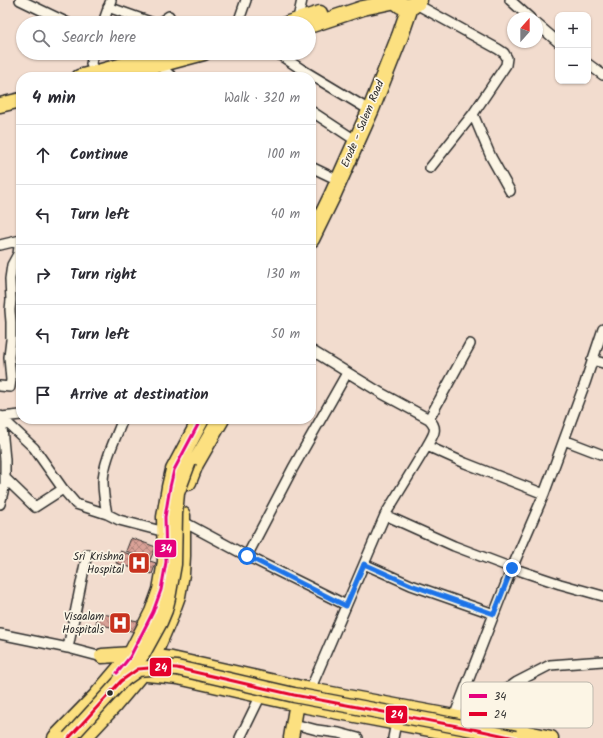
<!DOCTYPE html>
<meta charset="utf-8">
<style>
body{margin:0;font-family:Kalam,sans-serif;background:#f2f2f3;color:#2b2b33}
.controls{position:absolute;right:12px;top:12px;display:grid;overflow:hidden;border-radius:8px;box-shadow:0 1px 3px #0004}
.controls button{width:36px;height:36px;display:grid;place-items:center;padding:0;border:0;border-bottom:1px solid #e1e1e2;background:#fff;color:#2b2b33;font:20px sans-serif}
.compass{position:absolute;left:507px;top:12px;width:36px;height:36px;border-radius:50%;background:#fff;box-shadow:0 1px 3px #0004;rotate:21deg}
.stop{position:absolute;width:12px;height:12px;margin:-9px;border:3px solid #1a73e8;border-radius:50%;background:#fff}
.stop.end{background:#1a73e8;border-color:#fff;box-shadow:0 1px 4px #0008}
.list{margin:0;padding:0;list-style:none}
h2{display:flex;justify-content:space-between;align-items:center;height:52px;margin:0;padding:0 16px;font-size:17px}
h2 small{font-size:13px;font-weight:400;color:#7c7c81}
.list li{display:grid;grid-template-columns:26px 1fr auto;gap:12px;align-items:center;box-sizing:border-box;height:60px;padding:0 16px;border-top:1px solid #e1e1e2}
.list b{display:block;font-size:15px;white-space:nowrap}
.list em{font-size:13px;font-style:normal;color:#7c7c81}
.icon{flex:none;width:22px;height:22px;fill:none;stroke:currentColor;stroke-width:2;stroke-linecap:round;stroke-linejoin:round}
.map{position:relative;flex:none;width:603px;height:738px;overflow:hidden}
.search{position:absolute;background:#fff;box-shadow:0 1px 3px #0004;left:16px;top:16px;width:300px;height:44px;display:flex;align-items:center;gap:10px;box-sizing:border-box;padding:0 14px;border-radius:22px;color:#7c7c81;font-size:15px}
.panel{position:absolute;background:#fff;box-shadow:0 1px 3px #0004;left:16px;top:72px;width:300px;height:352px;border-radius:16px}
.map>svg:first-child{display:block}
.building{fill:url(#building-cross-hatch);stroke:#2b2b2b}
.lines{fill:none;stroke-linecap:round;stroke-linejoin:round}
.street-casing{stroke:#2b2b2b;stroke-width:12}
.primary-casing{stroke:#2b2b2b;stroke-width:17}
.highway-casing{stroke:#2b2b2b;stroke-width:19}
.street{stroke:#fcf5e5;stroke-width:9}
.primary{stroke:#fce080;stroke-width:14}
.highway{stroke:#fce080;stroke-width:16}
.primary-bridge-casing{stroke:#2b2b2b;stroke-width:17;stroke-linecap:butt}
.highway-bridge-casing{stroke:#2b2b2b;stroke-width:19;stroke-linecap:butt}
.primary-bridge{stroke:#fce080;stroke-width:14}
.highway-bridge{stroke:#fce080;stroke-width:16}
.bus-1-casing{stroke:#fcf5e5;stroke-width:6}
.bus-2-casing{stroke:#fcf5e5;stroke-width:6}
.bus-1{stroke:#e5007d;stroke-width:3}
.bus-2{stroke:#e4002b;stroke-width:3}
.route{stroke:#1a73e8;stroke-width:5}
.bus-dot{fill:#2b2b2b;stroke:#fcf5e5;stroke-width:1.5}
.labels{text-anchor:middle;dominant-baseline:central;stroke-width:3.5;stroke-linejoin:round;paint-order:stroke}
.street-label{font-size:11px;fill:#2b2b2b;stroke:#fcf5e5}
.poi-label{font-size:11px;fill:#2b2b2b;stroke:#fcf5e5;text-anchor:end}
.key{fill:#fcf5e5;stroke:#bdb8ad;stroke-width:1}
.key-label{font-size:11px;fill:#2b2b2b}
.line-badge{stroke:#fcf5e5;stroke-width:1.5}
.badge-label{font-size:11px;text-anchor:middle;font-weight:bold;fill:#fff}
</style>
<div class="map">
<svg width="603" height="738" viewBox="0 0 603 738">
<defs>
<pattern id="building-cross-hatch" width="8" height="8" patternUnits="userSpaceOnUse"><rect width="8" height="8" fill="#daa297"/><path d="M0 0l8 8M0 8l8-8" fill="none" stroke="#b1847b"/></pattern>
</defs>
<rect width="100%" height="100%" fill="#f2dcce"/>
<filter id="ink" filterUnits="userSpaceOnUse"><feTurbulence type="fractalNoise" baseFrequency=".025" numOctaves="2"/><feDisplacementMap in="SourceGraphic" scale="8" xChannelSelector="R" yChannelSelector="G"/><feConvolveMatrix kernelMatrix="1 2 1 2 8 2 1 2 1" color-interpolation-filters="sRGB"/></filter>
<g filter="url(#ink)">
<!-- building -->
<path class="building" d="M 131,538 L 156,547 L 150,560 L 126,551 Z
M 120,551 L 156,563 L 152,574 L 116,563 Z
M 98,613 L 143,622 L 141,633 L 96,624 Z"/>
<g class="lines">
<!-- street casing -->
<g class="street-casing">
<path id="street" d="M 20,0 L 68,23
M 510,0 L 530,18
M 416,4 L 498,49 L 504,53 L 507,58 L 506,65 L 473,114 L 430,168
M 108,7 L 153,23
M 103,23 L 111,0
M 159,23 L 169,16
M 238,23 L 246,0
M 297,23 L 302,0
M 537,24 L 558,42
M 93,53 L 91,64 L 97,76
M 277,53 L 301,69 L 366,108
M 158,63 L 159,65 L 172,77
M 588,64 L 603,75
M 311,111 L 352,138
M 473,114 L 491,157 L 510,191
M 311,167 L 334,178 L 339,179
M 0,245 L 21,240
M 592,360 L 603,363
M 0,386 L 10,387 L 11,380 L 9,357 L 11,340 L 11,322 L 10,310 L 11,300 L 10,279 L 12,265 L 18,254 L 20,240
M 0,416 L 34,448 L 63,489 L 76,504 L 107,514 L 119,520 L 169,533
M 429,419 L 470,344
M 564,440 L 603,455
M 427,446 L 465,463 L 544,494
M 5,478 L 35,507 L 63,489
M 0,504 L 5,484 L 5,460 L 1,417 L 21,415
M 107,514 C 105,504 103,493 103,482 C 103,463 116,437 123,419
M 385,515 L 454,546 L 512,568 L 560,584 L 603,596
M 180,520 L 247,556 L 346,605
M 247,556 L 293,468 L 347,373
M 364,564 L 411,585 L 494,614
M 0,634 L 68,648 L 106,658
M 68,648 L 87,554
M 310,690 L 385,515 L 427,446 C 433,435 439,429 429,419 L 381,393 L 311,350
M 454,717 L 512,568 L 544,494 L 585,383 L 603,329
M 294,724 L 317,730 L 339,733 L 358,738
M 473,727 L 475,714 L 479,709 L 517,682 L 550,665 L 603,661
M 240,738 L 261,695
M 393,738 L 397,718"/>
</g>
<!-- primary casing -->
<g class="primary-casing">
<path id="primary" d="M 288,23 L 320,13
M 309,26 L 363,8 L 396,1
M 79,77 L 167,53
M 108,77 L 159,65 L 204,53
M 0,105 L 21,100
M 102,656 L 132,654 L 172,659 L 310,690 L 454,717 L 551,738
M 137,673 L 178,677 L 307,706 L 478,738
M 291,738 L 298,696"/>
</g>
<!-- highway casing -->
<g class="highway-casing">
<path id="highway" d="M 396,0 C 402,9 412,9 419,0
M 311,239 L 332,196 L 371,109 L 400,36 L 410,7
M 188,482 L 195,464 L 221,419
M 56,738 L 96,697 L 130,657 L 153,612 L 161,590 L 166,562 L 165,517 L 170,487 L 174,470 L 201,419
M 83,738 L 112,707 L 150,662 L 169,618 L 177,596 L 181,574 L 182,556 L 182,515"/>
</g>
<!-- street -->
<use href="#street" class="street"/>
<!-- primary -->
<use href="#primary" class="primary"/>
<!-- highway -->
<use href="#highway" class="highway"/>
<!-- primary-bridge casing -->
<g class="primary-bridge-casing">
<path id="primary-bridge" d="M 69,738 L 121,681 L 138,669 L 161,667 L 177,668 L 294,695 L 473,729 L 515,738"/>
</g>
<!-- highway-bridge casing -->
<g class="highway-bridge-casing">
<path id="highway-bridge" d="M 121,681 L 142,653 L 159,622 L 164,610 L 167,598 L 173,564 L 174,514 L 176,493 L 188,461"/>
</g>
<!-- primary-bridge -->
<use href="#primary-bridge" class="primary-bridge"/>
<!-- highway-bridge -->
<use href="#highway-bridge" class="highway-bridge"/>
<!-- bus-1 casing -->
<g class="bus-1-casing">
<path id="bus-1" d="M 117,673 L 130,657 L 153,612 L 161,590 L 166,562 L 165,517 L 170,487 L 174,470 L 201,419"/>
</g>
<!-- bus-2 casing -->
<g class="bus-2-casing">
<path id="bus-2" d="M 69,738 L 121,681 L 138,669 L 161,667 L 177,668 L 294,695 L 473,729 L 515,738"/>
</g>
<!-- bus-1 -->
<use href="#bus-1" class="bus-1"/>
<!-- bus-2 -->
<use href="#bus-2" class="bus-2"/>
</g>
</g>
<g class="lines" filter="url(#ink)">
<!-- route -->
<path class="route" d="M 247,556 L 346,606 L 364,564 L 411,585 L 494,614 L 512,568"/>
</g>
<!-- icons -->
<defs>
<g id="hospital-square" transform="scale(1.15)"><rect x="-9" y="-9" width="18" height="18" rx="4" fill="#c8321e" stroke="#fcf5e5"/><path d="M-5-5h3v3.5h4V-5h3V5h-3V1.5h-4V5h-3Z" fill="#fff"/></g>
</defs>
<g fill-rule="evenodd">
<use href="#hospital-square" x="139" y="563"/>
<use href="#hospital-square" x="120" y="623"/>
</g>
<!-- markers -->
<circle class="bus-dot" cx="110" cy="693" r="3.5"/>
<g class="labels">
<!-- street labels -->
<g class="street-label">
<text transform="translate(363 124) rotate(-67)">Erode - Salem Road</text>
</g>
<!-- poi labels -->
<g class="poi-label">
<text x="124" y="557">Sri Krishna<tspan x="124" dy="13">Hospital</tspan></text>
<text x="104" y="617">Visaalam<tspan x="104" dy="13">Hospitals</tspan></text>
</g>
</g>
<!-- legend -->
<rect x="461" y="682" width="132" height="46" rx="6" class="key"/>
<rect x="469" y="694" width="18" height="4" fill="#e5007d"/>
<rect x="469" y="712" width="18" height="4" fill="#e4002b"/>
<g class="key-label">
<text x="494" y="700">34</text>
<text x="494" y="718">24</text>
</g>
<g class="line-badge">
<rect x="154" y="539" width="23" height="19" rx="4" fill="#e5007d"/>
<rect x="149" y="657" width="23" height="20" rx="4" fill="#e4002b"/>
<rect x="385" y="705" width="23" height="19" rx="4" fill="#e4002b"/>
</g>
<g class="badge-label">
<text x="166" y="552">34</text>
<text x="161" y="671">24</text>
<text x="397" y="718">24</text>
</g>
</svg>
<div class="controls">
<button>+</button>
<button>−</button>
</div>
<svg class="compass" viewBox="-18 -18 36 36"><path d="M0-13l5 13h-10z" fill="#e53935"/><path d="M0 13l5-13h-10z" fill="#7c7c81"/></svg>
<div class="stop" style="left:247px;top:556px"></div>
<div class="stop end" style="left:512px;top:568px"></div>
<div class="search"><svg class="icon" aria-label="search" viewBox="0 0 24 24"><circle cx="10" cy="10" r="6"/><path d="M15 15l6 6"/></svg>Search here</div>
<section class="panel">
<h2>4 min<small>Walk · 320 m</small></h2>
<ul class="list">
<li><svg class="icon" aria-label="ahead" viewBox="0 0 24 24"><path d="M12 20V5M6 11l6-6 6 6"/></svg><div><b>Continue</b></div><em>100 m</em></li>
<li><svg class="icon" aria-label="left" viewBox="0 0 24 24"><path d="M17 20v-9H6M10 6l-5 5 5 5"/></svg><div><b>Turn left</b></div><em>40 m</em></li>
<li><svg class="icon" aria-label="right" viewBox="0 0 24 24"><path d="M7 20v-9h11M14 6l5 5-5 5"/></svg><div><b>Turn right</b></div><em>130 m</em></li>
<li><svg class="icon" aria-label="left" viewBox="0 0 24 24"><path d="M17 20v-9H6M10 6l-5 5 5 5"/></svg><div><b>Turn left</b></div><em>50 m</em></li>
<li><svg class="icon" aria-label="arrive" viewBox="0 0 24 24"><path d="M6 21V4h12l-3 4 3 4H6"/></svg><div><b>Arrive at destination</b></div></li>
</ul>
</section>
</div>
